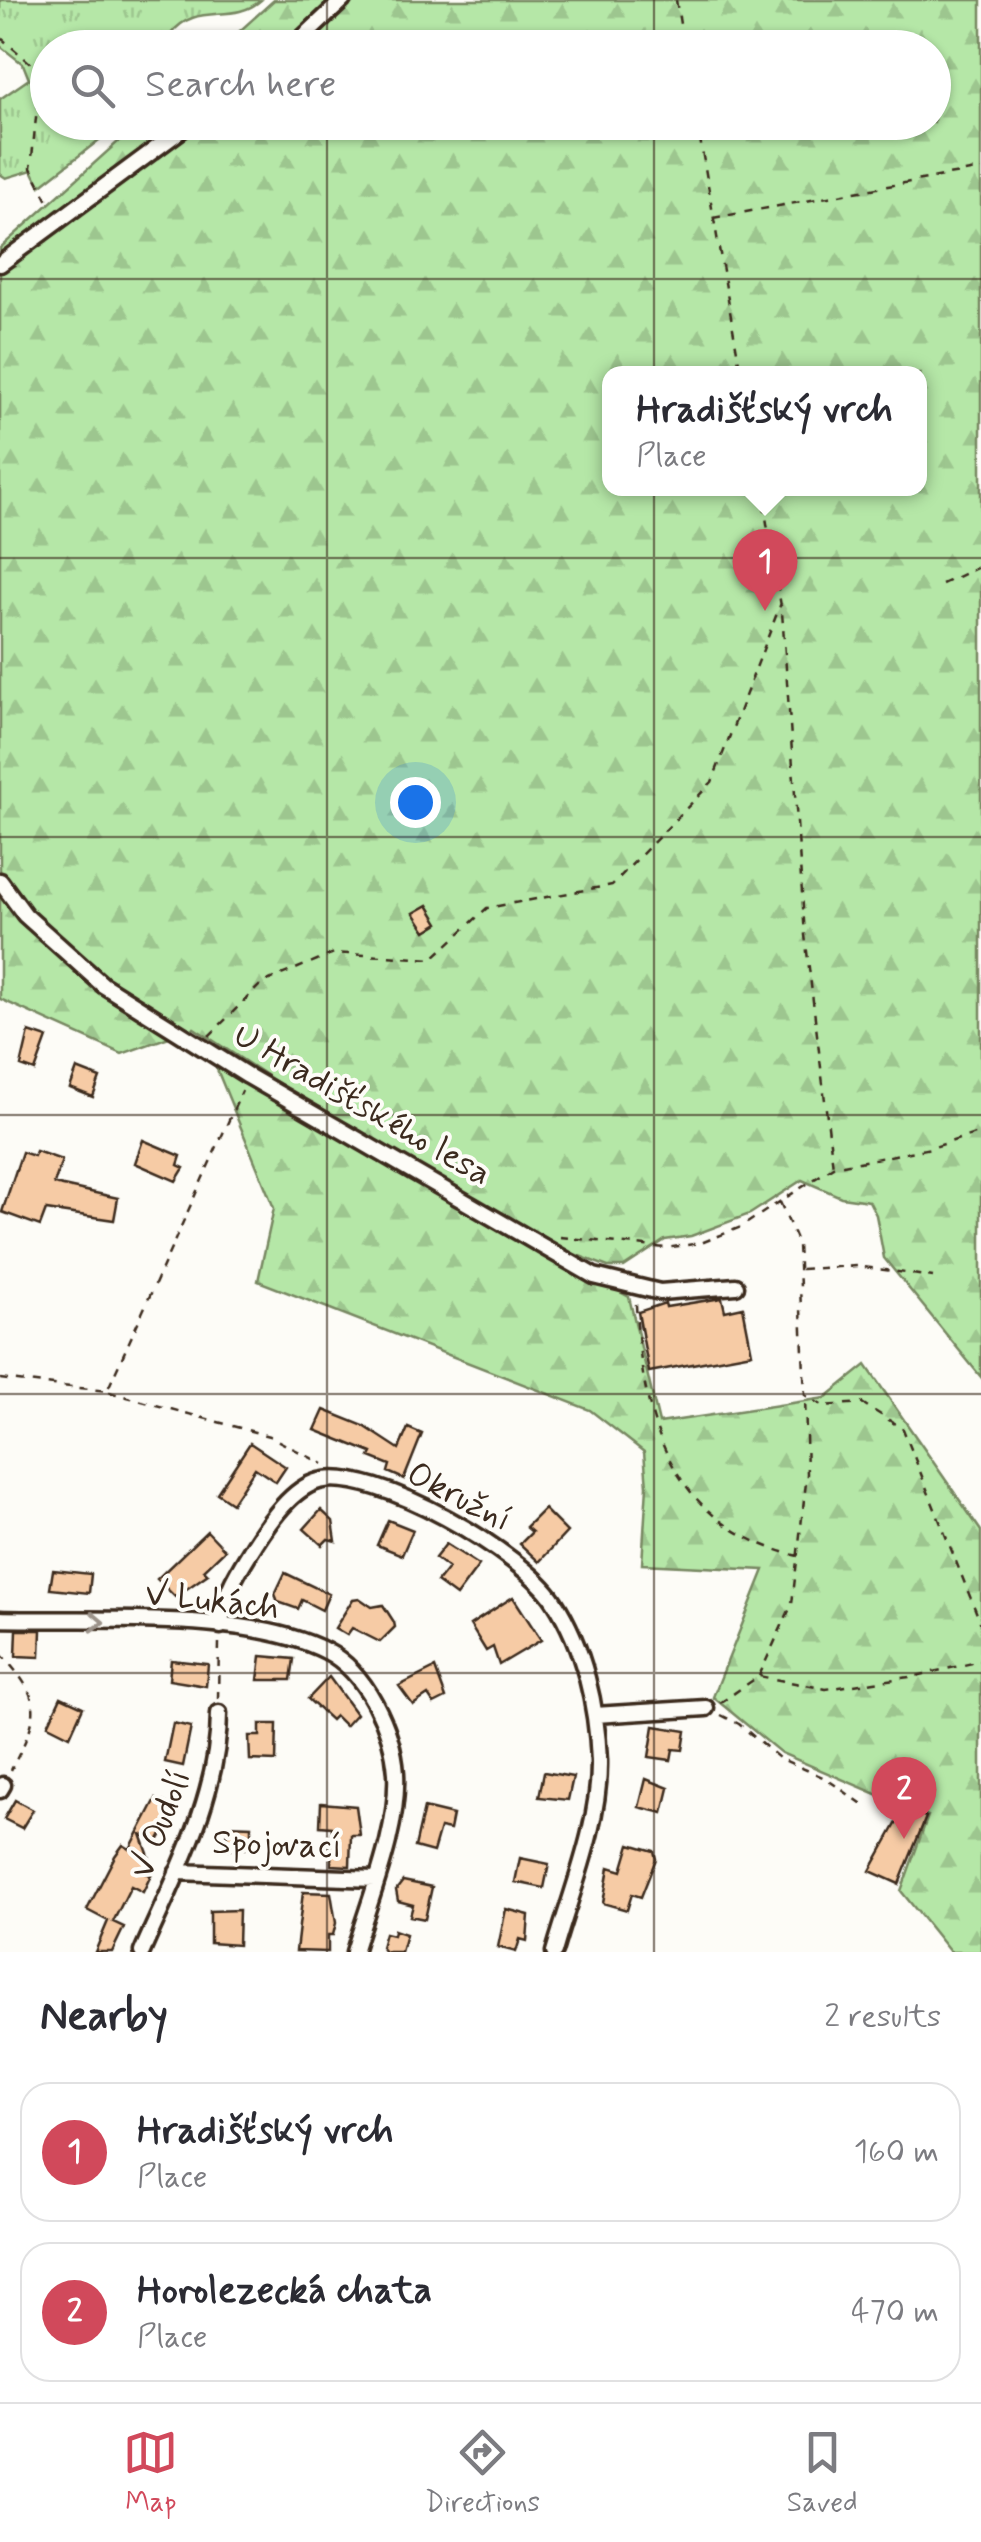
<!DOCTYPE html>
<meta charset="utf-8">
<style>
body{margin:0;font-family:Mynerve,sans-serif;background:#f7f7f7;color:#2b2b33}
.you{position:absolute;left:415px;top:802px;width:35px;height:35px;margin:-25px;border:8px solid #fff;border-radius:50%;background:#1a73e8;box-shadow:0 0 0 15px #1a73e833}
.badge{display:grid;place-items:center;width:65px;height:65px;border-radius:50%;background:#d1495b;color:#fff;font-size:32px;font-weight:700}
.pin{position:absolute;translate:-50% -82px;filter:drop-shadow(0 2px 5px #0008)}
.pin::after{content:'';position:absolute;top:52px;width:35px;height:30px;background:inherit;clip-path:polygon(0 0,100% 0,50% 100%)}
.popup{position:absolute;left:602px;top:366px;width:325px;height:130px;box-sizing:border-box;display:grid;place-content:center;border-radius:20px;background:#fff;filter:drop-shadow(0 2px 8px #0005);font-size:32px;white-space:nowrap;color:#7c7c81}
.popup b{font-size:38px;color:#2b2b33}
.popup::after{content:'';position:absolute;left:50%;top:100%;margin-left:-20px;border:20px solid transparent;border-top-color:#fff}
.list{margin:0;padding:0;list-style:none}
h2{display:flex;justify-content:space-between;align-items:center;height:130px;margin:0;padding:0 40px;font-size:42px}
h2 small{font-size:32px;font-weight:400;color:#7c7c81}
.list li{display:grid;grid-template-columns:65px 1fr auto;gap:30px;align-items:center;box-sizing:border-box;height:140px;margin:0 20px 20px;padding:0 20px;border:2px solid #e1e1e2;border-radius:30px}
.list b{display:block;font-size:38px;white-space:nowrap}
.list p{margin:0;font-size:32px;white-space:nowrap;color:#7c7c81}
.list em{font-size:32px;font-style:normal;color:#7c7c81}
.icon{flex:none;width:55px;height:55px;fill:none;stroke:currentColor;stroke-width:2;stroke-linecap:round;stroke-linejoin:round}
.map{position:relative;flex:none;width:981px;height:1952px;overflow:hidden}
.search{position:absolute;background:#fff;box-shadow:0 2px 8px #0004;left:30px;right:30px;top:30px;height:110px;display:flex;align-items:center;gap:25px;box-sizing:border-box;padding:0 35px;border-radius:55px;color:#7c7c81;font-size:38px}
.sheet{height:450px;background:#fff}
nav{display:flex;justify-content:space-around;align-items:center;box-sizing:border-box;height:140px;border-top:2px solid #e1e1e2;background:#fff;font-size:28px;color:#7c7c81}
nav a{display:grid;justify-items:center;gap:5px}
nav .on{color:#d1495b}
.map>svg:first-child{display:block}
.grass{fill:url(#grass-tufts);stroke:#788862;stroke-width:2.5}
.forest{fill:url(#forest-firs);stroke:#788862;stroke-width:2.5;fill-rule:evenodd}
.building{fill:#f6cba5;stroke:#3b2a1e;stroke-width:2.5}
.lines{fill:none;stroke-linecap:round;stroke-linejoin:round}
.minor-casing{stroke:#3b2a1e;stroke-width:21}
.path{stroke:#3b2a1e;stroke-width:2.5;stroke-dasharray:8 8;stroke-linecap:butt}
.minor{stroke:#fdfcf7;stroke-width:14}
.oneway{stroke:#9c938a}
.grid{fill:none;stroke:#3b2a1e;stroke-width:2.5;stroke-opacity:0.55}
.labels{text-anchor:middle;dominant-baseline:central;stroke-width:8;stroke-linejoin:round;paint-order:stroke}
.street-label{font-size:35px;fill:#3b2a1e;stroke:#fdfcf7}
</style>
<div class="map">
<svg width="981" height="1952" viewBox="0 0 981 1952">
<defs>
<pattern id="grass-tufts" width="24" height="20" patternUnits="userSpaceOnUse" patternTransform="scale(2.5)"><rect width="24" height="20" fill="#b5e7a7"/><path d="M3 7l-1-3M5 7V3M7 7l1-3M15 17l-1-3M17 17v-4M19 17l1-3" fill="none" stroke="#9dc68f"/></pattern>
<pattern id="forest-firs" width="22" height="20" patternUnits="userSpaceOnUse" patternTransform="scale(2.5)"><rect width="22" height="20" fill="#b5e7a7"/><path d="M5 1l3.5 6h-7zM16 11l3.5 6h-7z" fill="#9dc68f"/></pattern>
</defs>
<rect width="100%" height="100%" fill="#fdfcf7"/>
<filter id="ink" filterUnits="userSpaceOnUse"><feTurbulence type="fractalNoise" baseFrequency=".01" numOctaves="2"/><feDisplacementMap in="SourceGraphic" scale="20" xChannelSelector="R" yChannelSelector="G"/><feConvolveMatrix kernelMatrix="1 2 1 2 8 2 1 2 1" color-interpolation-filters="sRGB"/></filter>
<g filter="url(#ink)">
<!-- grass -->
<path class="grass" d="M 0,0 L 261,0 C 232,26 196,0 170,35 L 173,47 L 48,48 L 48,122 L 121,123 L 40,186 L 32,170 L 6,178 L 0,174 L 0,99 L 29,79 L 23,64 L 0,46 Z"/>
<!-- forest -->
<path class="forest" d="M 274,0 L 981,0 L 981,1377 L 884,1258 L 876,1215 L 869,1201 L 841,1197 L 802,1180 L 750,1214 L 691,1236 L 665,1240 L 624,1267 L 608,1267 L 569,1252 L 295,1094 L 194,1028 L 122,1054 L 0,999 L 0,248 L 139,123 L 934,122 L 934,48 L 222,47 ZM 610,374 L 920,374 L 920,488 L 610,488 Z
M 216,1067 L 629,1297 L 659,1423 L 825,1398 L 866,1365 L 981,1531 L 981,1952 L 950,1952 L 901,1891 L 928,1816 L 781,1753 L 713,1697 L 764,1570 L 642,1564 L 647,1486 L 644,1452 L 590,1410 L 258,1281 L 274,1208 Z"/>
<!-- building -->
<path class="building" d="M 428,905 L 439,923 L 426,931 L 414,913 Z
M 29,1032 L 47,1038 L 35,1071 L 21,1066 Z
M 77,1069 L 100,1078 L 93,1097 L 70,1088 Z
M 143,1140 L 181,1156 L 178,1165 L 184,1168 L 176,1181 L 135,1163 Z
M 36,1151 L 62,1160 L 54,1184 L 118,1198 L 114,1220 L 46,1210 L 40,1226 L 2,1212 L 22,1152 L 34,1156 Z
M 722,1298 L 725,1311 L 743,1307 L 752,1353 L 649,1372 L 638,1312 L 665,1303 L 666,1307 Z
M 324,1410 L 364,1426 L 399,1449 L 408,1428 L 422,1434 L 404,1479 L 388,1472 L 390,1465 L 370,1457 L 372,1453 L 315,1430 Z
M 250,1443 L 286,1467 L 276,1482 L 255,1468 L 232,1503 L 217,1493 Z
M 544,1509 L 567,1532 L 539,1562 L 520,1544 L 532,1532 L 526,1527 Z
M 321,1510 L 333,1521 L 336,1541 L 328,1539 L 322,1545 L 304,1529 Z
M 388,1520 L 413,1530 L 402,1555 L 377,1545 Z
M 207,1531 L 225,1550 L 204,1570 L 208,1574 L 175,1597 L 157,1579 Z
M 446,1544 L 479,1565 L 456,1596 L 437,1582 L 448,1568 L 435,1558 Z
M 53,1570 L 91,1574 L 89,1593 L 50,1589 Z
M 285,1573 L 329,1594 L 322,1610 L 302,1600 L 298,1609 L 278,1602 L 275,1594 Z
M 513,1597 L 541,1640 L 499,1665 L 493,1647 L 486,1651 L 470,1625 Z
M 359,1598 L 372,1607 L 383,1605 L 394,1622 L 395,1627 L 380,1642 L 352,1628 L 347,1635 L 335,1628 L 353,1599 Z
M 17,1630 L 41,1630 L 40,1657 L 16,1656 Z
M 261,1656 L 294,1659 L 291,1680 L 258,1680 Z
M 171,1660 L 208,1664 L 206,1686 L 169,1680 Z
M 435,1668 L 446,1698 L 434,1704 L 428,1695 L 413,1705 L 399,1686 Z
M 329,1677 L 356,1714 L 345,1726 L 335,1716 L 331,1720 L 308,1699 Z
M 61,1697 L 83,1707 L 70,1736 L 48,1725 Z
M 173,1723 L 191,1727 L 183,1766 L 165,1762 Z
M 260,1724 L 277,1724 L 276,1761 L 250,1760 L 249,1736 L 260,1736 Z
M 654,1726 L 686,1731 L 683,1750 L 673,1749 L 671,1760 L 649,1757 Z
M 544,1772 L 573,1777 L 568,1800 L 539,1797 Z
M 646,1779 L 669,1788 L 663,1813 L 639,1807 Z
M 156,1799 L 177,1808 L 158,1841 L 141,1834 L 151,1862 L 145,1873 L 151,1875 L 143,1892 L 131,1886 L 113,1922 L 124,1927 L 112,1952 L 95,1952 L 108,1921 L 87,1910 L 115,1856 L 123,1845 L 130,1849 Z
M 15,1800 L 33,1810 L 22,1828 L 4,1819 Z
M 321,1803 L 356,1806 L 360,1835 L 351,1835 L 350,1866 L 331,1865 L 332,1827 L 320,1826 Z
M 424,1808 L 453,1815 L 450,1830 L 440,1828 L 433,1852 L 415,1847 Z
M 905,1808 L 926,1817 L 899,1884 L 870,1871 Z
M 227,1825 L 251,1826 L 251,1848 L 227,1850 Z
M 630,1844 L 654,1851 L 656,1859 L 641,1897 L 632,1894 L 627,1910 L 603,1903 L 609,1867 L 622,1871 Z
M 520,1858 L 549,1864 L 544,1888 L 515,1882 Z
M 403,1881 L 432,1887 L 425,1919 L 410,1916 L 413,1905 L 398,1901 L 396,1890 Z
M 303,1892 L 331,1893 L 336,1923 L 333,1935 L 328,1935 L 328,1952 L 296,1951 Z
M 506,1909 L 529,1915 L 527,1941 L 520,1939 L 516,1952 L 498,1947 Z
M 239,1910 L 238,1945 L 210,1943 L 210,1911 Z
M 394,1930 L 406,1934 L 401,1952 L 385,1952 L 381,1947 L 385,1933 L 393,1935 Z"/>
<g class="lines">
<!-- minor casing -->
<g class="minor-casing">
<path id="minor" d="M 292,48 L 343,0
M 0,264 L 192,122
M 0,881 L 25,915 L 103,985 L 248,1076 L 594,1276 L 660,1292 L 736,1286
M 0,1619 C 91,1622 247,1610 326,1651 C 366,1671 393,1730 396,1773 C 399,1831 370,1897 354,1952
M 221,1626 C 223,1592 238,1572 255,1544 C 269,1522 292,1488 319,1481 C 375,1466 524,1554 554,1601 C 584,1647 597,1707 599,1761 C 600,1824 571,1892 554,1952
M 595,1715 L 706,1708
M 0,1790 L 3,1785
M 177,1872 L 375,1879
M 142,1952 C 175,1876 219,1797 219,1713"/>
</g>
<!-- path -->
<path class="path" d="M 676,0 L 684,48
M 0,37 L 36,68 L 39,87 L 31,168 L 51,207
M 697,122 L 741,374
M 713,218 L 981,169
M 761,488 L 782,612 L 805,935 L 833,1167
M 942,584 L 981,566
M 209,1036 L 262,983 L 334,953 L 432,959 L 487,908 L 612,885 L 712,782 L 781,603
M 780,1202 L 798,1244 L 805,1395 L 823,1406 L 862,1403 L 903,1429 L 981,1624
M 560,1237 L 665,1248 L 701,1243 L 741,1227 L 833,1167 L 931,1148 L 981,1132
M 801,1269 L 857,1266 L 933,1277
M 636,1304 C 641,1420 671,1526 798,1556
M 0,1379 L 107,1391 L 242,1091
M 109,1392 L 269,1436 L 323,1464
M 0,1653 C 45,1702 40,1713 11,1770
M 759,1676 L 792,1604 L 807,1474 L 805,1395
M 218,1699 L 219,1642
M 720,1703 L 759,1676 L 826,1689 L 916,1676 L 981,1661
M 721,1715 L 739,1724 L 779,1758 L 825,1778 L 868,1808"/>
<!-- minor -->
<use href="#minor" class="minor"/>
</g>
<!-- one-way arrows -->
<defs><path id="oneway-chevron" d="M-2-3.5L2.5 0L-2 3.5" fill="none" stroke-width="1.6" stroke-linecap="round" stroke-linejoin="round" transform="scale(2.5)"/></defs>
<use class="oneway" href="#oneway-chevron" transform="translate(97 1622) rotate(2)"/>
</g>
<!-- grid -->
<path class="grid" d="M 327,0 L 327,48M 654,0 L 654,48M 327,122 L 327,1952M 654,122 L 654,1952M 0,279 L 981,279M 0,558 L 981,558M 0,837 L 981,837M 0,1115 L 981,1115M 0,1394 L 981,1394M 0,1673 L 981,1673"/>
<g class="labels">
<!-- street labels -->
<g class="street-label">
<text transform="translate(362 1105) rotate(30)">U Hradišťského lesa</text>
<text transform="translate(459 1497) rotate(27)">Okružní</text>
<text transform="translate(212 1601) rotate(6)">V Lukách</text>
<text transform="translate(161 1824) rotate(-69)">V Oudolí</text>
<text transform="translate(277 1845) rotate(2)">Spojovací</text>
</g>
</g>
</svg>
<div class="you"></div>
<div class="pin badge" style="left:765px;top:611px">1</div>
<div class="popup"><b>Hradišťský vrch</b>Place</div>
<div class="pin badge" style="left:904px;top:1839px">2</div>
<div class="search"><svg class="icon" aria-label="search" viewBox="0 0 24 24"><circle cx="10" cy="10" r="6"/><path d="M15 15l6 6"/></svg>Search here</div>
</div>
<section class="sheet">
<h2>Nearby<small>2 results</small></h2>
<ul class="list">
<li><span class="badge">1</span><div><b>Hradišťský vrch</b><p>Place</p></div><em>160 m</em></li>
<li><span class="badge">2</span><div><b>Horolezecká chata</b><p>Place</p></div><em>470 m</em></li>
</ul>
</section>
<nav>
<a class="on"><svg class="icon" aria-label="map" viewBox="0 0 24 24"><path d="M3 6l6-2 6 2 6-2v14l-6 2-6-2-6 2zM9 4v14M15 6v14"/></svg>Map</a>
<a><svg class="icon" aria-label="directions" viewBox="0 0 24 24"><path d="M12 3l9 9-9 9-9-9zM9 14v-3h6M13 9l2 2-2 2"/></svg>Directions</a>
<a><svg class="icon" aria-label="saved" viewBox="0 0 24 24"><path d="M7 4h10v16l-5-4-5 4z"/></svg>Saved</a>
</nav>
